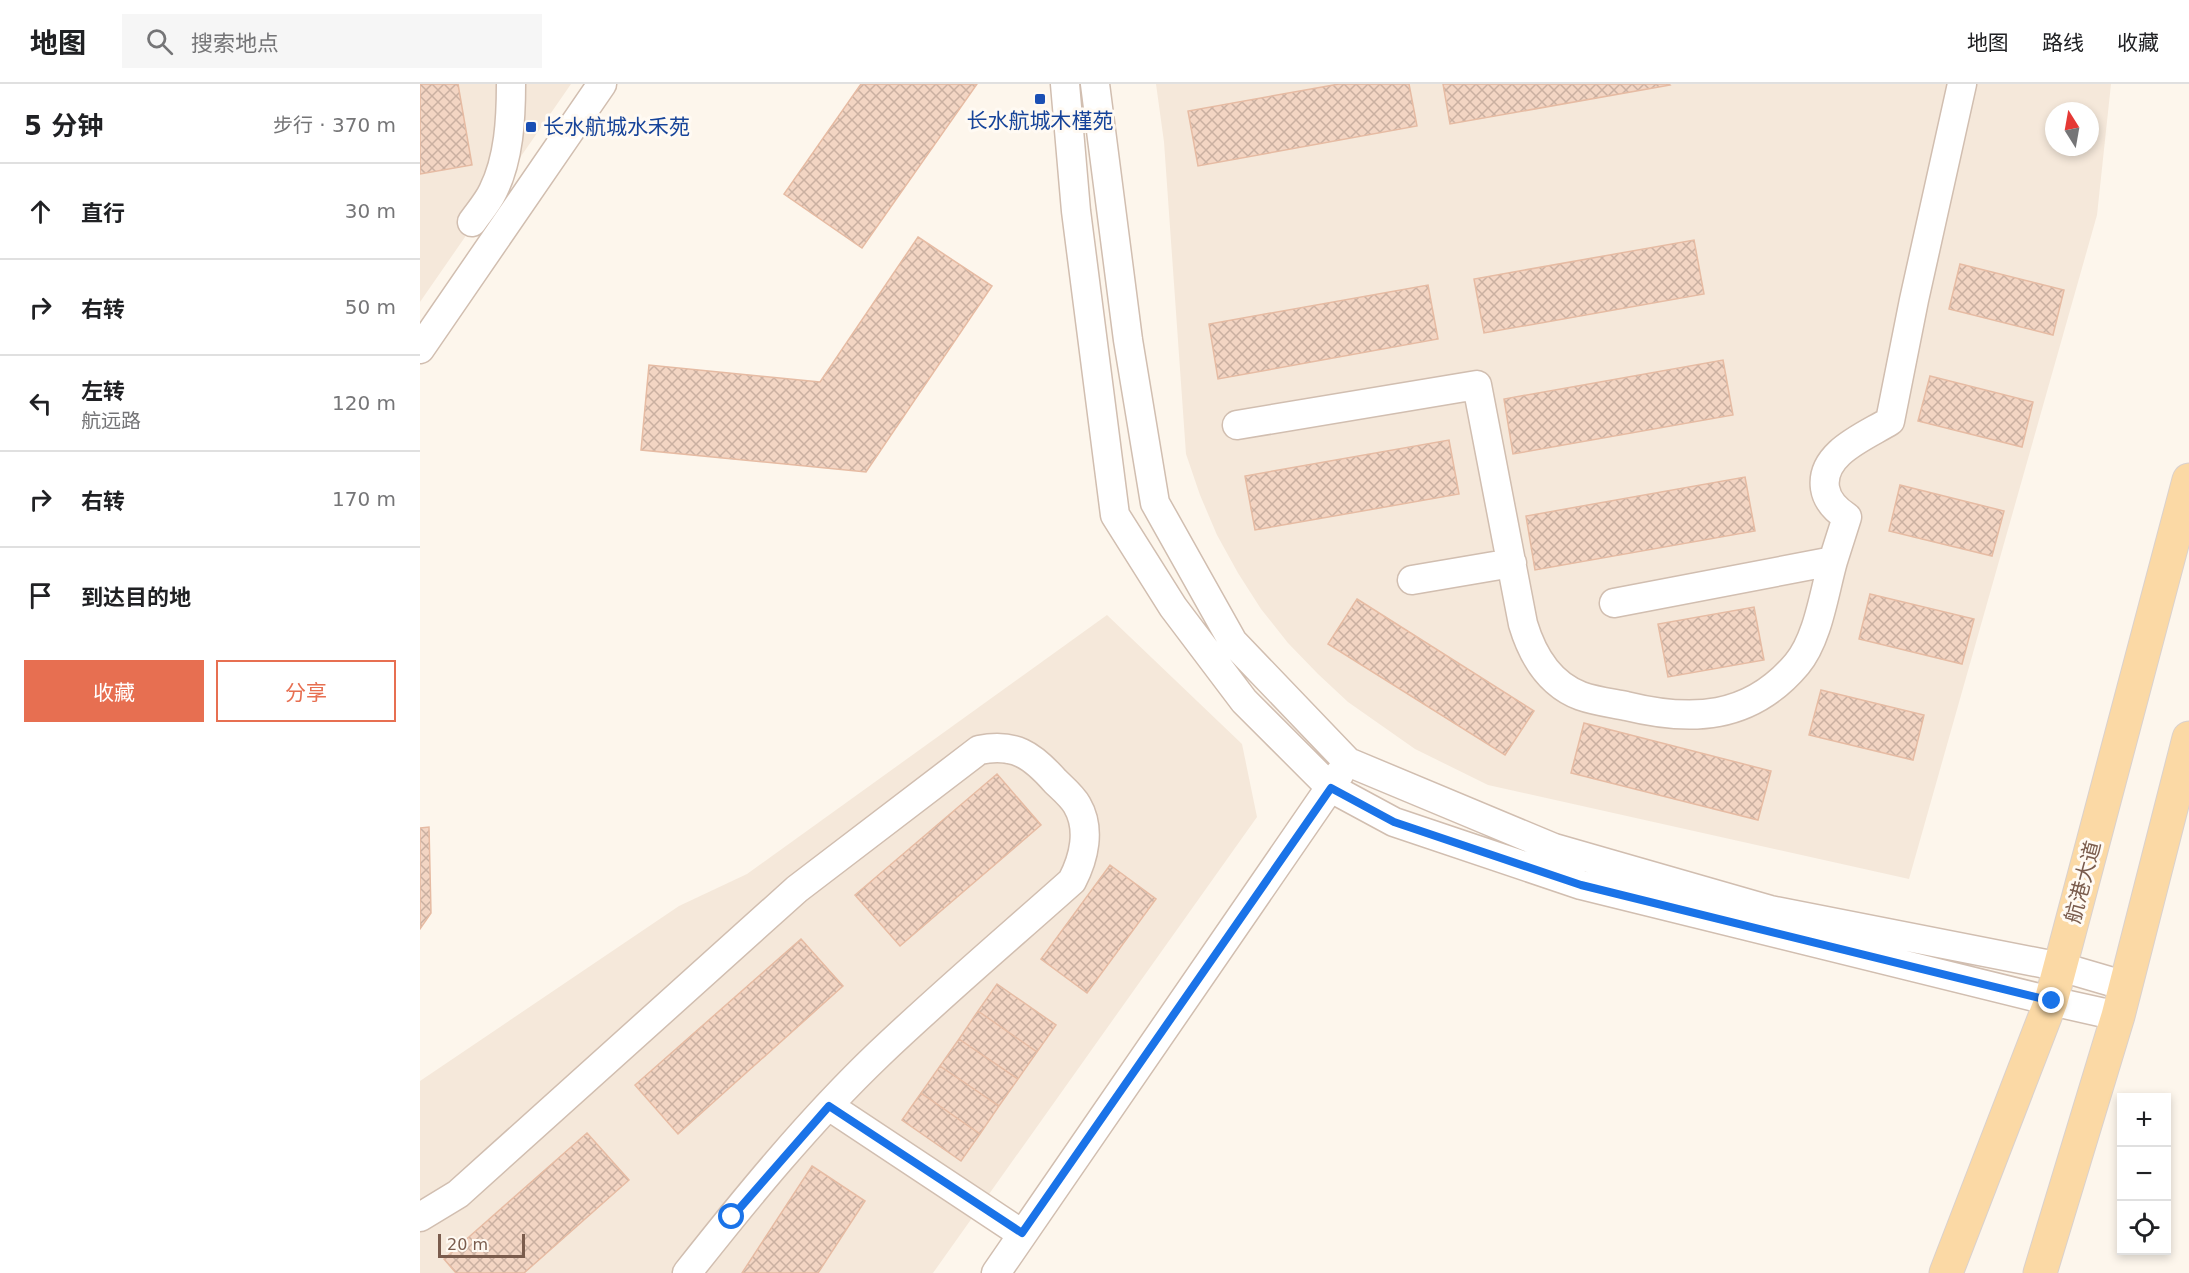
<!DOCTYPE html>
<html lang="zh">
<meta charset="utf-8">
<style>
body{margin:0;font-family:"DejaVu Sans","Noto Sans SC",sans-serif;background:#f6f6f6;color:#202124}
.controls{position:absolute;right:18px;bottom:18px;display:grid;overflow:hidden;border-radius:0px;box-shadow:0 3px 9px #0003}
.controls button{width:54px;height:54px;display:grid;place-items:center;padding:0;border:0;border-bottom:2px solid #e0e0e0;background:#fff;color:#202124;font:30px sans-serif}
.compass{position:absolute;left:1625px;top:18px;width:54px;height:54px;border-radius:50%;background:#fff;box-shadow:0 3px 9px #0003;rotate:349deg}
.scale{position:absolute;left:18px;bottom:15px;width:87px;box-sizing:border-box;padding-left:6px;border:3px solid #7a5c4d;border-top:0;font-size:16px;line-height:21px;white-space:nowrap;color:#7a5c4d;-webkit-text-stroke:4px #fffaf3;paint-order:stroke}
.stop{position:absolute;width:18px;height:18px;margin:-14px;border:4px solid #1a73e8;border-radius:50%;background:#fff}
.stop.end{background:#1a73e8;border-color:#fff;box-shadow:0 2px 6px #0008}
.list{margin:0;padding:0;list-style:none}
h2{display:flex;justify-content:space-between;align-items:center;height:78px;margin:0;padding:0 24px;font-size:26px}
h2 small{font-size:20px;font-weight:400;color:#757577}
.list li{display:grid;grid-template-columns:39px 1fr auto;gap:18px;align-items:center;box-sizing:border-box;height:96px;padding:0 24px;border-top:2px solid #e0e0e0}
.list b{display:block;font-size:22px;white-space:nowrap}
.list p{margin:0;font-size:20px;white-space:nowrap;color:#757577}
.list em{font-size:20px;font-style:normal;color:#757577}
.actions{display:flex;gap:12px;padding:18px 24px}
.actions a{flex:1;padding:14px 0;border:2px solid #e76f51;border-radius:0px;text-align:center;font-size:21px;color:#e76f51}
.actions .main{background:#e76f51;color:#fff}
.icon{flex:none;width:33px;height:33px;fill:none;stroke:currentColor;stroke-width:2;stroke-linecap:round;stroke-linejoin:round}
.map{position:relative;flex:none;width:1769px;height:1189px;overflow:hidden}
header{display:flex;align-items:center;gap:36px;box-sizing:border-box;height:84px;padding:0 30px;background:#fff;border-bottom:2px solid #e0e0e0}
header strong{font-size:28px}
nav{display:flex;gap:33px;margin-inline-start:auto;font-size:21px}
.search{width:420px;height:54px;background:#f6f6f6;display:flex;align-items:center;gap:15px;box-sizing:border-box;padding:0 21px;border-radius:0px;color:#757577;font-size:22px}
main{display:flex}
aside{flex:1;background:#fff}
.map>svg:first-child{display:block}
.residential{fill:#f5e8da;fill-rule:evenodd}
.building{fill:url(#building-cross-hatch);stroke:#e6bba3;stroke-width:1.5}
.lines{fill:none;stroke-linecap:round;stroke-linejoin:round}
.minor-casing{stroke:#d1beb0;stroke-width:31}
.major-casing{stroke:#dad1cd;stroke-width:35}
.minor{stroke:#fff;stroke-width:28}
.major{stroke:#fbd9a5;stroke-width:33}
.route{stroke:#1a73e8;stroke-width:8}
.transit-dot{fill:#1a4fb4;stroke:#fffaf3;stroke-width:2}
.labels{text-anchor:middle;dominant-baseline:central;stroke-width:6;stroke-linejoin:round;paint-order:stroke}
.transit-label{font-size:21px;fill:#164399;stroke:#fffaf3}
.street-label{font-size:21px;fill:#7a5c4d;stroke:#fffaf3}
</style>
<header>
<strong>地图</strong>
<div class="search"><svg class="icon" aria-label="search" viewBox="0 0 24 24"><circle cx="10" cy="10" r="6"/><path d="M15 15l6 6"/></svg>搜索地点</div>
<nav><a>地图</a><a>路线</a><a>收藏</a></nav>
</header>
<main>
<aside>
<h2>5 分钟<small>步行 · 370 m</small></h2>
<ul class="list">
<li><svg class="icon" aria-label="ahead" viewBox="0 0 24 24"><path d="M12 20V5M6 11l6-6 6 6"/></svg><div><b>直行</b></div><em>30 m</em></li>
<li><svg class="icon" aria-label="right" viewBox="0 0 24 24"><path d="M7 20v-9h11M14 6l5 5-5 5"/></svg><div><b>右转</b></div><em>50 m</em></li>
<li><svg class="icon" aria-label="left" viewBox="0 0 24 24"><path d="M17 20v-9H6M10 6l-5 5 5 5"/></svg><div><b>左转</b><p>航远路</p></div><em>120 m</em></li>
<li><svg class="icon" aria-label="right" viewBox="0 0 24 24"><path d="M7 20v-9h11M14 6l5 5-5 5"/></svg><div><b>右转</b></div><em>170 m</em></li>
<li><svg class="icon" aria-label="arrive" viewBox="0 0 24 24"><path d="M6 21V4h12l-3 4 3 4H6"/></svg><div><b>到达目的地</b></div></li>
</ul>
<div class="actions"><a class="main">收藏</a><a>分享</a></div>
</aside>
<div class="map">
<svg width="1769" height="1189" viewBox="0 0 1769 1189">
<defs>
<pattern id="building-cross-hatch" width="8" height="8" patternUnits="userSpaceOnUse" patternTransform="scale(1.5)"><rect width="8" height="8" fill="#f3d5c3"/><path d="M0 0l8 8M0 8l8-8" fill="none" stroke="#cab0a1"/></pattern>
</defs>
<rect width="100%" height="100%" fill="#fdf6ec"/>
<!-- residential -->
<path class="residential" d="M 0,0 L 151,0 L 0,218 Z
M 736,0 L 1691,0 L 1677,131 L 1489,795 L 1068,701 L 995,665 L 928,618 L 898,590 L 868,559 L 841,525 L 818,489 L 797,451 L 780,411 L 766,370 L 744,58 ZM 1634,27 L 1670,27 L 1670,63 L 1634,63 Z
M 687,531 L 822,660 L 837,733 L 513,1189 L 0,1189 L 0,997 L 259,822 L 327,790 Z"/>
<!-- building -->
<path class="building" d="M 0,0 L 38,0 L 52,81 L 0,90 Z
M 441,0 L 557,0 L 442,164 L 364,110 Z
M 919,0 L 989,0 L 997,42 L 778,82 L 768,27 Z
M 1023,0 L 1249,0 L 1250,1 L 1030,40 Z
M 498,153 L 572,202 L 446,388 L 221,366 L 229,281 L 400,298 Z
M 1274,156 L 1284,210 L 1064,249 L 1054,195 Z
M 1540,180 L 1644,206 L 1633,251 L 1529,225 Z
M 1008,201 L 1018,255 L 798,295 L 789,240 Z
M 1303,276 L 1313,331 L 1093,370 L 1084,315 Z
M 1510,292 L 1613,318 L 1602,363 L 1498,337 Z
M 1029,356 L 1039,410 L 835,446 L 825,392 Z
M 1325,393 L 1335,447 L 1115,486 L 1106,432 Z
M 1480,401 L 1584,427 L 1572,472 L 1469,447 Z
M 1450,510 L 1554,535 L 1542,580 L 1439,555 Z
M 937,515 L 1114,627 L 1085,671 L 908,560 Z
M 1334,523 L 1344,576 L 1248,593 L 1238,540 Z
M 1401,606 L 1504,631 L 1493,676 L 1389,651 Z
M 1164,639 L 1351,687 L 1338,736 L 1151,689 Z
M 577,690 L 621,741 L 480,862 L 435,811 Z
M 9,743 L 11,829 L 0,845 L 0,744 Z
M 690,781 L 736,815 L 667,909 L 621,875 Z
M 381,855 L 423,902 L 258,1050 L 215,1001 Z
M 577,900 L 636,941 L 617,968 L 558,927 Z
M 558,927 L 617,968 L 598,995 L 539,955 Z
M 539,955 L 598,995 L 579,1022 L 520,982 Z
M 520,982 L 579,1022 L 560,1050 L 501,1009 Z
M 501,1009 L 560,1050 L 541,1077 L 482,1036 Z
M 167,1049 L 209,1096 L 104,1189 L 36,1189 L 24,1175 Z
M 392,1082 L 445,1117 L 398,1189 L 322,1189 Z"/>
<g class="lines">
<!-- minor casing -->
<g class="minor-casing">
<path id="minor" d="M 645,0 L 656,127 L 695,431 L 753,523 L 824,617 L 911,704 L 974,738 L 1161,801 L 1631,917 L 1698,932
M 675,0 L 708,256 L 735,419 L 813,558 L 928,678 L 1134,764 L 1350,826 L 1641,883 L 1706,902
M 52,138 C 59,128 68,118 73,107 C 89,75 91,35 91,0
M 0,265 L 182,0
M 817,341 L 1057,301 L 1103,540 C 1112,570 1129,600 1161,612 C 1175,617 1191,619 1206,622 C 1271,638 1330,636 1377,580 C 1398,555 1404,509 1413,477
M 992,496 L 1092,479
M 1194,519 L 1413,477 L 1427,433 C 1416,426 1407,417 1405,404 C 1400,369 1446,352 1470,337 L 1494,216 L 1542,0
M 409,1022 L 602,1150
M 0,1133 L 38,1110 L 377,805 L 559,666 C 595,659 612,671 635,697 C 642,704 652,712 657,721 C 671,745 664,774 652,797 C 588,854 522,910 459,970 C 389,1037 327,1113 267,1189
M 576,1189 L 920,689"/>
</g>
<!-- major casing -->
<g class="major-casing">
<path id="major" d="M 1526,1189 L 1631,917 L 1769,396
M 1620,1189 L 1698,932 L 1769,654"/>
</g>
<!-- minor -->
<use href="#minor" class="minor"/>
<!-- major -->
<use href="#major" class="major"/>
</g>
<g class="lines">
<!-- route -->
<path class="route" d="M 312,1133 L 409,1022 L 602,1149 L 911,704 L 974,738 L 1161,801 L 1632,917"/>
</g>
<!-- markers -->
<g class="transit-dot">
<rect x="614" y="9" width="12" height="12" rx="3"/>
<rect x="105" y="37" width="12" height="12" rx="3"/>
</g>
<g class="labels">
<!-- transit labels -->
<g class="transit-label">
<text x="620" y="37">长水航城木槿苑</text>
<text x="123" y="43" text-anchor="start">长水航城水禾苑</text>
</g>
<!-- street labels -->
<g class="street-label">
<text transform="translate(1663 798) rotate(-75)">航港大道</text>
</g>
</g>
</svg>
<div class="controls">
<button>+</button>
<button>−</button>
<button><svg class="icon" aria-label="locate" viewBox="0 0 24 24"><circle cx="12" cy="12" r="6"/><path d="M12 2v4M12 18v4M2 12h4M18 12h4"/></svg></button>
</div>
<svg class="compass" viewBox="-18 -18 36 36"><path d="M0-13l5 13h-10z" fill="#e53935"/><path d="M0 13l5-13h-10z" fill="#757577"/></svg>
<div class="scale">20 m</div>
<div class="stop" style="left:312px;top:1133px"></div>
<div class="stop end" style="left:1632px;top:917px"></div>
</div>
</main>
